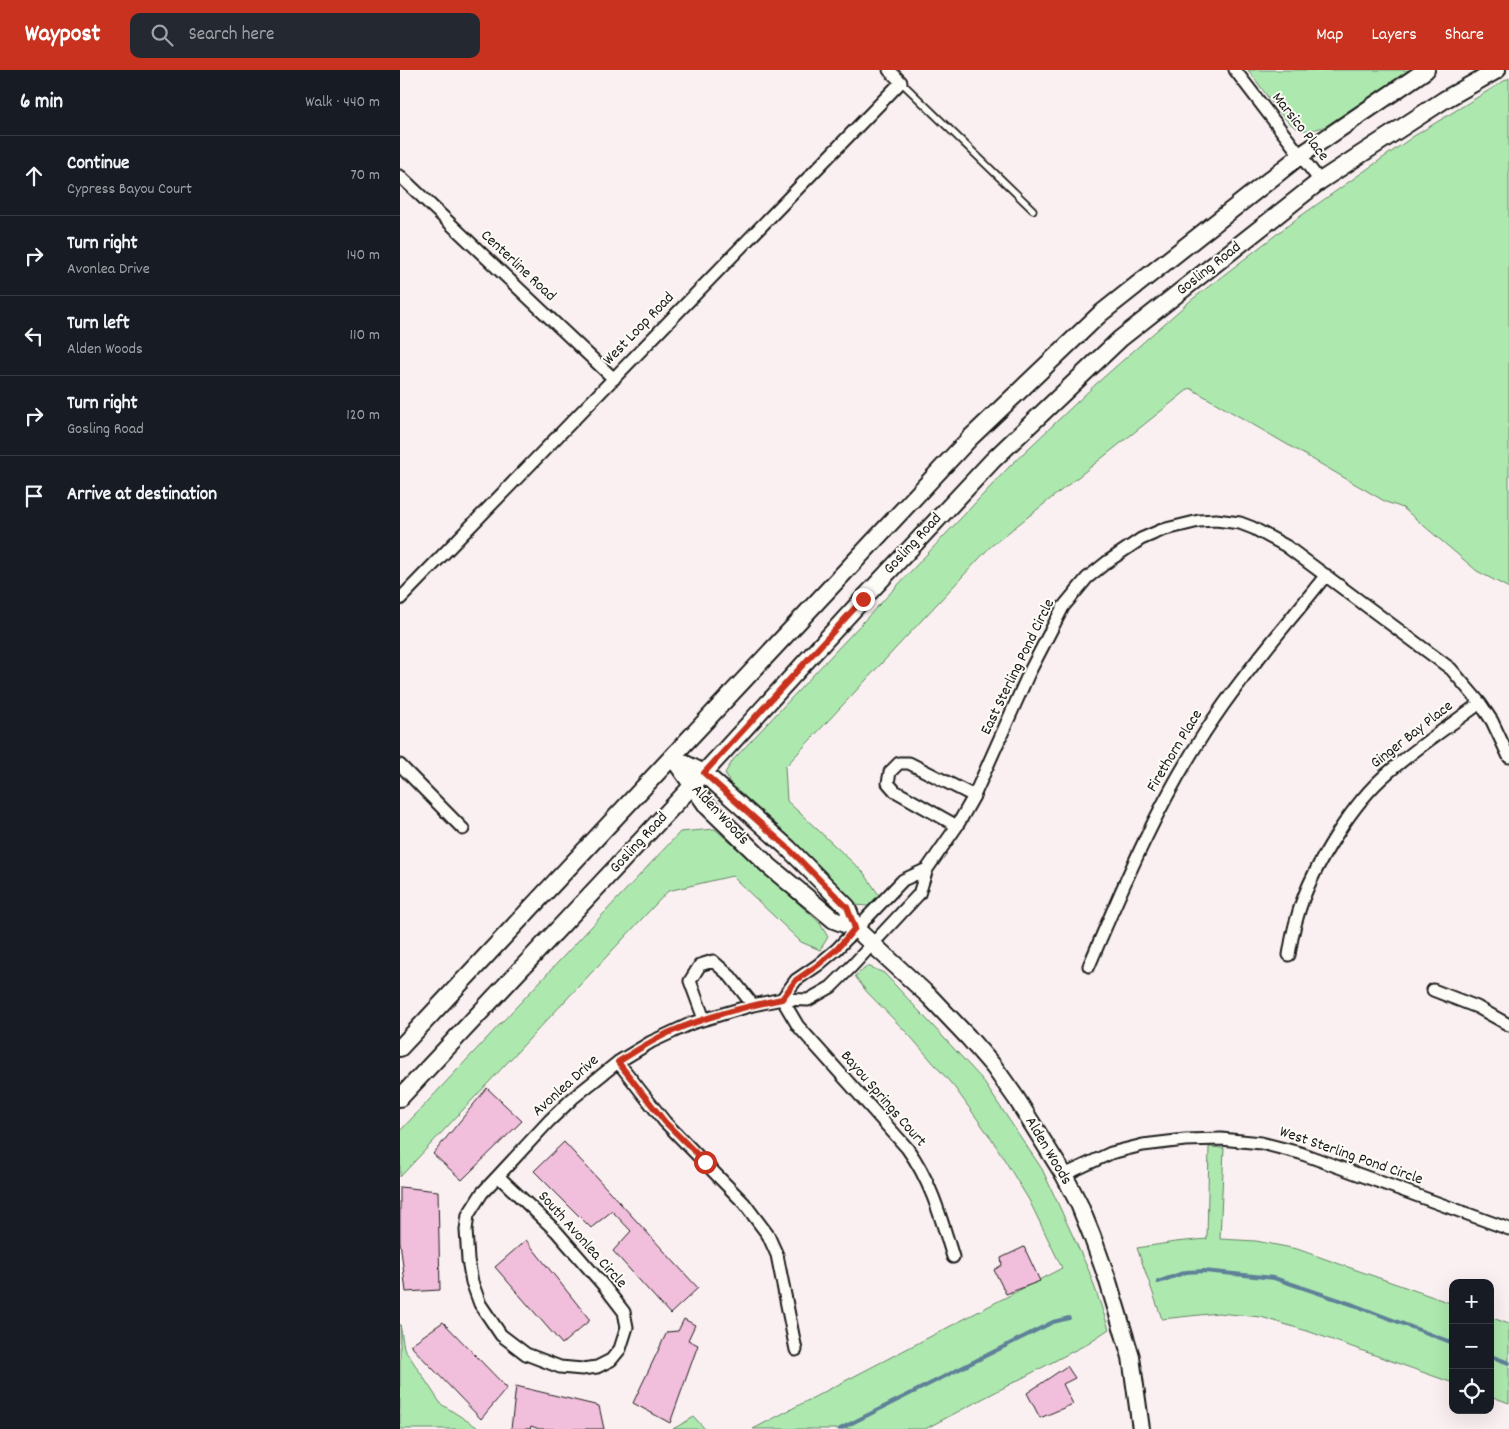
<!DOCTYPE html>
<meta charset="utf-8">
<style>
body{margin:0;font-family:Dekko,sans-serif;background:#242831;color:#f1f3f6}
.controls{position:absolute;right:15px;bottom:15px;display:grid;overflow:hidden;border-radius:10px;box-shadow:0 5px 20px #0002}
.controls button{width:45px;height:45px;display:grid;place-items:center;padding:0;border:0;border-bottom:1px solid #363941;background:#171b24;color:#f1f3f6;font:25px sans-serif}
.stop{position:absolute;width:15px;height:15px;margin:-11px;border:4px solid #c8321e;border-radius:50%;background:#fff}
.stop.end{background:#c8321e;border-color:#fff;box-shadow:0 1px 5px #0008}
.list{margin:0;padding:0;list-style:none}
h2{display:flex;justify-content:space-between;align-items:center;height:65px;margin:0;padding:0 20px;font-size:21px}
h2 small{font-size:16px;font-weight:400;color:#9ea1a6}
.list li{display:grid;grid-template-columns:32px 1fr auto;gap:15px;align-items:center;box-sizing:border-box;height:80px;padding:0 20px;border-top:1px solid #363941}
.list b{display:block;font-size:19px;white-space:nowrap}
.list p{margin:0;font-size:16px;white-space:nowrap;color:#9ea1a6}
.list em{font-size:16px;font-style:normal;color:#9ea1a6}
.icon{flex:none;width:28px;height:28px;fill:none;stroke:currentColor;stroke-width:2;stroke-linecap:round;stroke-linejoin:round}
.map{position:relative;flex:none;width:1109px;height:1359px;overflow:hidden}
header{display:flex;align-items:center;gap:30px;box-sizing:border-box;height:70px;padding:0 25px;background:#c8321e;color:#fff}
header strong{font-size:24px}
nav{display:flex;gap:28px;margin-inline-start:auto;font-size:18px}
.search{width:350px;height:45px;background:#242831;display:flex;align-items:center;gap:12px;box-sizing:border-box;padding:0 18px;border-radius:10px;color:#9ea1a6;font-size:19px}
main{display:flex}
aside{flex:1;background:#171b24}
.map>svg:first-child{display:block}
.green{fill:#ade9af;stroke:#648266}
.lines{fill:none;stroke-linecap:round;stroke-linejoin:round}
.stream{stroke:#5f8198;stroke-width:4}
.building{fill:#f1bedb;stroke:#1c1c1c}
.lane-casing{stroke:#1c1c1c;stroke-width:9}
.street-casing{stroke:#1c1c1c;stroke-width:15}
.secondary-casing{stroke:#1c1c1c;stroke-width:20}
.lane{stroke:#fdfcf7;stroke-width:5.5}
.street{stroke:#fdfcf7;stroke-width:11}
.secondary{stroke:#fdfcf7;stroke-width:16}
.route{stroke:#c8321e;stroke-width:6}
.labels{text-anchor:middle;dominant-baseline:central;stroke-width:4;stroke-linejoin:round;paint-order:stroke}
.street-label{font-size:16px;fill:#1c1c1c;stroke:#fdfcf7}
</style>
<header>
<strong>Waypost</strong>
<div class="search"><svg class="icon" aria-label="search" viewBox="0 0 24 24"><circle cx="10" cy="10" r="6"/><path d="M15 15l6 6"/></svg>Search here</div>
<nav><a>Map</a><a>Layers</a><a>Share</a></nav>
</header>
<main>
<aside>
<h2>6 min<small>Walk · 440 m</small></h2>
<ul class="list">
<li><svg class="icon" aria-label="ahead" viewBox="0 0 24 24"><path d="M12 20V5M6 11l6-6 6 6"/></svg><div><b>Continue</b><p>Cypress Bayou Court</p></div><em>70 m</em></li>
<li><svg class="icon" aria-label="right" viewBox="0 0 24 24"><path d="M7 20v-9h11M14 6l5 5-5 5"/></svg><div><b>Turn right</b><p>Avonlea Drive</p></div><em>140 m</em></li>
<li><svg class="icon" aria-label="left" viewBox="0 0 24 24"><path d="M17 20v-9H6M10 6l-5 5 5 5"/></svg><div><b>Turn left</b><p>Alden Woods</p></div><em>110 m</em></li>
<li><svg class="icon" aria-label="right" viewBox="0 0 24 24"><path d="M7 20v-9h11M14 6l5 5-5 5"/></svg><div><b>Turn right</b><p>Gosling Road</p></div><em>120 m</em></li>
<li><svg class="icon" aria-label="arrive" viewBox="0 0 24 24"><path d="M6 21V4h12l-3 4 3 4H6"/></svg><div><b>Arrive at destination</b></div></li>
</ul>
</aside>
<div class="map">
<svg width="1109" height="1359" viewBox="0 0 1109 1359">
<rect width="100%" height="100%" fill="#fbf0f1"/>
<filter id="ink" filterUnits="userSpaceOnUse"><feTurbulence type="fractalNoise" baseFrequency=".02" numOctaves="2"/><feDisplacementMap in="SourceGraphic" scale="10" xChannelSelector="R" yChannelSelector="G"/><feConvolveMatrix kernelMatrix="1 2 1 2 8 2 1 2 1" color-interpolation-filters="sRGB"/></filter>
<g filter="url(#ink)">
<!-- green -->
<path class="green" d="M 848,0 L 1009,0 L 926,56 C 917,59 909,62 899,59 C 883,54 861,15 848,0 Z
M 1109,8 L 1109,518 L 1077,501 L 1003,438 L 986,432 L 790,318 L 590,477 L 385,697 L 387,731 L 464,803 L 479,825 L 468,836 L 454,835 L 331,715 L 325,703 L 333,690 L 610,396 L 696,314 L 790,231 L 895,150 L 1014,66 Z
M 315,759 L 419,852 L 428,867 L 420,880 L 401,872 L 332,806 L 268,821 L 0,1107 L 0,1061 L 280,762 Z
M 468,896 L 484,903 L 581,1008 L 642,1099 L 689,1201 L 709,1259 L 685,1275 L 525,1359 L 353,1359 L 662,1198 L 629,1130 L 593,1071 L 555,1018 L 510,966 L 466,921 L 455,906 Z
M 809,1077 L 824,1078 L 820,1169 L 856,1171 L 897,1179 L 1053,1234 L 1053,1313 L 910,1262 L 861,1247 L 818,1243 L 762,1249 L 737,1178 L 775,1172 L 807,1169 Z
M 1090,1247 L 1109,1254 L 1109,1333 L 1090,1326 Z
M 0,1254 L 4,1278 L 41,1334 L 80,1359 L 0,1359 Z
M 294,1347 L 305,1359 L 273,1359 Z"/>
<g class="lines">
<!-- stream -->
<path class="stream" d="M 758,1212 L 786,1202 L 804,1201 L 874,1208 L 954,1235 L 1053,1273
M 1090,1286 L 1109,1293
M 440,1359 L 653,1252 L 669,1248"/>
</g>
<!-- building -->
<path class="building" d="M 87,1018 L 122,1051 L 62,1110 L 33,1084 Z
M 164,1072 L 298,1218 L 270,1244 L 213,1181 L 231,1161 L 212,1141 L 191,1158 L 134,1101 Z
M 0,1117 L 38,1121 L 40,1220 L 6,1222 L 0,1171 Z
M 126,1170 L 190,1250 L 162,1274 L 95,1197 Z
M 624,1177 L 640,1211 L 606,1224 L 594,1200 L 602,1195 L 601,1188 Z
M 284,1249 L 295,1255 L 288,1270 L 298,1275 L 270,1353 L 233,1333 L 267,1262 L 278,1261 Z
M 43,1252 L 107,1318 L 81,1349 L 10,1275 Z
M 667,1296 L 675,1308 L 663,1314 L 673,1334 L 640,1348 L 627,1323 Z
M 116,1316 L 199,1336 L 204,1359 L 139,1359 L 131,1356 L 130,1359 L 111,1359 Z"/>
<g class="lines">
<!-- lane casing -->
<g class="lane-casing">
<path id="lane" d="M 501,12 L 633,140"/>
</g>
<!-- street casing -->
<g class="street-casing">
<path id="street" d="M 835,0 L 920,111
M 0,106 L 214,309
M 0,529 L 501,12 L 489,0
M 0,695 L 63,759
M 557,756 L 495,721 L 488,713 L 490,702 L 499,693 L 509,693 L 574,726
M 889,885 C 891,873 893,860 897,848 C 908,805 948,740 981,709 C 1011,681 1047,658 1080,633
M 689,896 C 723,816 757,735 805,662 C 841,606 885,557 926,505
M 1033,920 L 1077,937 L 1109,955
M 382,929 L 398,956 L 507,1078 C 531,1111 541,1148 553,1187
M 382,929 L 396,910 L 418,895 L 437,879 L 503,810 L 527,799
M 304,949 L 290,911 L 300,895 L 313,891 L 330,906 L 353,935
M 218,992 L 265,1052 L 344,1133 L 368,1165 L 377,1185 L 396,1280
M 664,1105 L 711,1083 L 743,1075 L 785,1070 L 821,1069 L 861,1073 L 900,1083 L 1109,1159
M 98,1106 L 156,1161 L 204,1216 L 224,1242 L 227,1257 L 220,1279 L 211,1290 L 197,1297 L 182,1299 L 160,1297 L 126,1284 L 101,1265 L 80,1234 L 72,1212 L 68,1190 L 66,1160 L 68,1145 L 82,1123 L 98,1106 L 149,1051 L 173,1028 L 218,992 L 251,972 L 292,953 L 353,935 L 382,929 L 408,930 L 431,917 L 452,896 L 519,824 L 527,799 L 557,756 L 574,726 L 629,603 L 663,537 L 687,508 L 707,492 L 741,469 L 762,460 L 799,451 L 816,450 L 840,453 L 853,458 L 886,476 L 1051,599 L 1080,633 L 1092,651 L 1109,687"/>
</g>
<!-- secondary casing -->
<g class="secondary-casing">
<path id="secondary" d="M 273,688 L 307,736 L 369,796 L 434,850 L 455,858 L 530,927 L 568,967 L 594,997 L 616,1028 L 664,1105 L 679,1134 L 692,1166 L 707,1208 L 731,1287 L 741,1359
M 273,688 L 304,703 L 388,778 L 447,837 L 455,858
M 0,978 L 570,368 L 700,244 L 901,85 L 1026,0
M 0,1028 L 292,716 L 463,529 L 593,390 L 720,269 L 920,111 L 1044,30 L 1097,0"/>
</g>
<!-- lane -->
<use href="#lane" class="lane"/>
<!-- street -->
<use href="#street" class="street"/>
<!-- secondary -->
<use href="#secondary" class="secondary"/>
</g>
</g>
<g class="lines" filter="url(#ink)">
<!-- route -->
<path class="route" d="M 305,1092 L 265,1052 L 218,992 C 234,982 251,971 268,963 C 304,947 343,937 382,929 L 396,910 L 418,895 L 437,879 L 455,858 L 447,837 L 388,778 L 304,703 L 463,529"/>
</g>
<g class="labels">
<!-- street labels -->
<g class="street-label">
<text transform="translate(900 57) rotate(52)">Marsico Place</text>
<text transform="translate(118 196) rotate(43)">Centerline Road</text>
<text transform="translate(809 199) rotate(-38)">Gosling Road</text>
<text transform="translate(239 259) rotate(-46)">West Loop Road</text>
<text transform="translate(513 474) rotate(-47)">Gosling Road</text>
<text transform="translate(618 597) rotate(-64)">East Sterling Pond Circle</text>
<text transform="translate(1012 665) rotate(-38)">Ginger Bay Place</text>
<text transform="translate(775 681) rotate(-59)">Firethorn Place</text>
<text transform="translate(320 745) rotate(47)">Alden Woods</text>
<text transform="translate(239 773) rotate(-47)">Gosling Road</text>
<text transform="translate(166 1016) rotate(-42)">Avonlea Drive</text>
<text transform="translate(483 1029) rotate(49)">Bayou Springs Court</text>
<text transform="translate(648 1081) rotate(59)">Alden Woods</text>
<text transform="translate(951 1086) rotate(19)">West Sterling Pond Circle</text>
<text transform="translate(182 1170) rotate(48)">South Avonlea Circle</text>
</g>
</g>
</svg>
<div class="controls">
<button>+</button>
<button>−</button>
<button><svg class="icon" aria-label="locate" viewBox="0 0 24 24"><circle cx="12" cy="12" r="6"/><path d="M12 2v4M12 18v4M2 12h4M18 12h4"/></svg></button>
</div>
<div class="stop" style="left:305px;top:1092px"></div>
<div class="stop end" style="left:463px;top:529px"></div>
</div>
</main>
